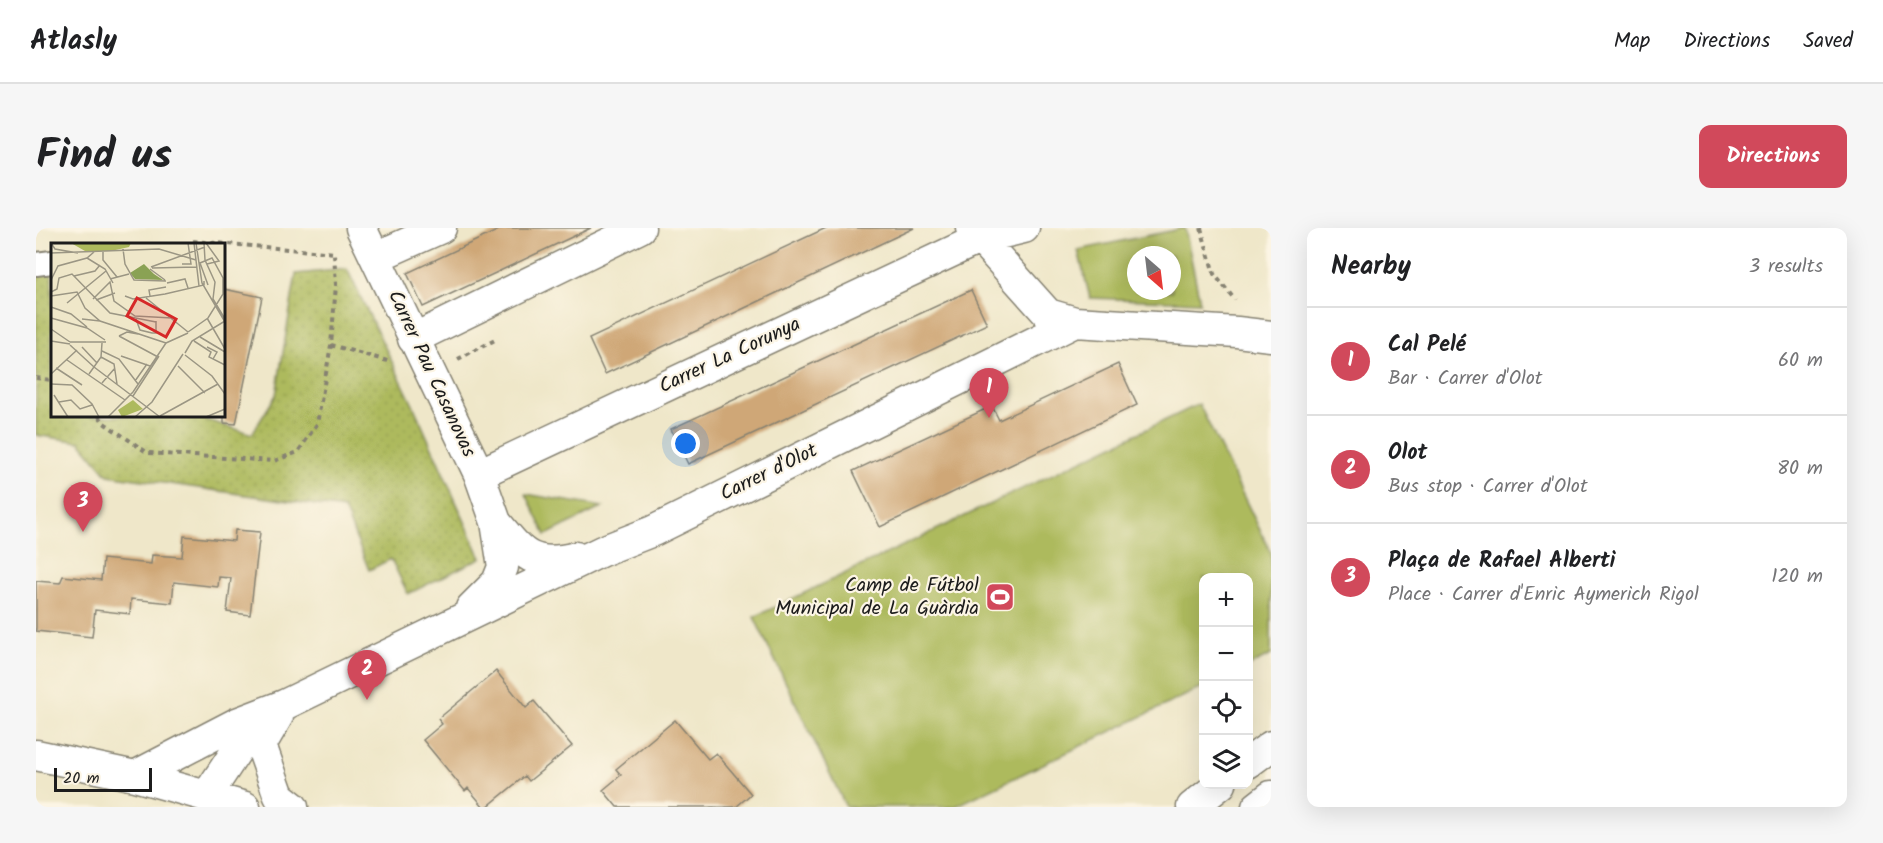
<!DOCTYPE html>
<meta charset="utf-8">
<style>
body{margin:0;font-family:Kalam,sans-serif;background:#f6f6f6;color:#202124}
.controls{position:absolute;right:18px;bottom:18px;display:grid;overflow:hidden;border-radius:12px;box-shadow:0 6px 24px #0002}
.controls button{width:54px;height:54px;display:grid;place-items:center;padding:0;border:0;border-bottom:2px solid #e0e0e0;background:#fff;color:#202124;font:30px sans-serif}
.compass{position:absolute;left:1091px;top:18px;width:54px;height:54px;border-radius:50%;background:#fff;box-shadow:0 6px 24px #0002;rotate:152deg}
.scale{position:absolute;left:18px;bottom:15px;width:98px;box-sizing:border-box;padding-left:6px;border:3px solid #1c1c1c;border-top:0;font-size:16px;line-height:21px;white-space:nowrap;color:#1c1c1c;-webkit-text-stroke:4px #fcf5e5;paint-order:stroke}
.you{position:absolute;left:650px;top:216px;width:21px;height:21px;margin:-15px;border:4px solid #fff;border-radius:50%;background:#1a73e8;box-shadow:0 0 0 9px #1a73e833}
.badge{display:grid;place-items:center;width:39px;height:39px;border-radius:50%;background:#d1495b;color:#fff;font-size:20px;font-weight:700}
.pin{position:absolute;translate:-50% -50px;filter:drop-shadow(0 2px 3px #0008)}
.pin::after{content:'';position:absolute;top:32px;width:21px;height:18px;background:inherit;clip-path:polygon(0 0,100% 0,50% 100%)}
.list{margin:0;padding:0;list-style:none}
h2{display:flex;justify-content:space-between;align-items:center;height:78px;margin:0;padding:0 24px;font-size:26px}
h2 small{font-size:20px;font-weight:400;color:#757577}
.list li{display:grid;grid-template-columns:39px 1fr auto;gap:18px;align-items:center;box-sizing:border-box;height:108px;padding:0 24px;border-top:2px solid #e0e0e0}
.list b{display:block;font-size:22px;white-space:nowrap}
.list p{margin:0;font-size:20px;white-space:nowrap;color:#757577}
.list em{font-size:20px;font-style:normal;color:#757577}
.icon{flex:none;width:33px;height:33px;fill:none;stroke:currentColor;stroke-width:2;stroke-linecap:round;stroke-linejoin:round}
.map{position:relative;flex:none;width:1235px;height:579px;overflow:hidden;border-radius:12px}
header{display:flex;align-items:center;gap:36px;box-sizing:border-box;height:84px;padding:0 30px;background:#fff;border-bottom:2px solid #e0e0e0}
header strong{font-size:28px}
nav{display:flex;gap:33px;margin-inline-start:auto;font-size:21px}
.intro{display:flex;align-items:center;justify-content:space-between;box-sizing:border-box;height:144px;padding:0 36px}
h1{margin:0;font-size:42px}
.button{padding:15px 27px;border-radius:12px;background:#d1495b;color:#fff;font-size:21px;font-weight:700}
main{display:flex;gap:36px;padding:0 36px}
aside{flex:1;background:#fff;border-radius:12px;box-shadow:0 6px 24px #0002}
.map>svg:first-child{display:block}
.grass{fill:url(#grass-dots);stroke:#646b3c;stroke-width:1.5}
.garden{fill:#adba5d;stroke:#646b3c;stroke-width:1.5;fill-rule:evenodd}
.building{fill:#cfa777}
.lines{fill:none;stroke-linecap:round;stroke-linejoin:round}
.pedestrian-casing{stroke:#868272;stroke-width:26}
.minor-casing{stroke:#868272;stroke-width:33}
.path{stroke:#868272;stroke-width:4;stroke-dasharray:4.5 4.5;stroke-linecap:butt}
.pedestrian{stroke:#fff;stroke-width:22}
.minor{stroke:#fff;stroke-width:30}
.labels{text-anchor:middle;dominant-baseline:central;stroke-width:4.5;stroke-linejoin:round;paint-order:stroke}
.street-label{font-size:20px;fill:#1c1c1c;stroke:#fcf5e5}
.poi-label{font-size:20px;fill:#1c1c1c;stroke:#fcf5e5;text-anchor:end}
.inset-road{fill:none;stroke:#9b9684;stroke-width:1.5}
.view{fill:#d62828;fill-opacity:0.15;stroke:#d62828;stroke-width:3}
.inset-edge{fill:none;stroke:#1c1c1c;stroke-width:3}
</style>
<header>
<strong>Atlasly</strong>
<nav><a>Map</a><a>Directions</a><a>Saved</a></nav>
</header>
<div class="intro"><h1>Find us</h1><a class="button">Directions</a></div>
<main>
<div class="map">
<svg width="1235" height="579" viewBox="0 0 1235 579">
<defs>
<pattern id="grass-dots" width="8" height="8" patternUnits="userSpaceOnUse" patternTransform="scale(1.5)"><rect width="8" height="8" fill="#adba5d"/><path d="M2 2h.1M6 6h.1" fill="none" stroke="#949f50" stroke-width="1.8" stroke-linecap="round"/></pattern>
</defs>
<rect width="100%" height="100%" fill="#fcf5e5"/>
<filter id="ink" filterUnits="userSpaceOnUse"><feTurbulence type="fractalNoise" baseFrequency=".0167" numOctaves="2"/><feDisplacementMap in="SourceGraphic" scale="12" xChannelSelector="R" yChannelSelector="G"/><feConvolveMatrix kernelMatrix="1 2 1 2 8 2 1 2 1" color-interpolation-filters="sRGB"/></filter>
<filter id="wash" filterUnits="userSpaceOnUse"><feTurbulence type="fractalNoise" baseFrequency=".008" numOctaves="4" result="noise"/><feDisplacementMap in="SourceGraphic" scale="24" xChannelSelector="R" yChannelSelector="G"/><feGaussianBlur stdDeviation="1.35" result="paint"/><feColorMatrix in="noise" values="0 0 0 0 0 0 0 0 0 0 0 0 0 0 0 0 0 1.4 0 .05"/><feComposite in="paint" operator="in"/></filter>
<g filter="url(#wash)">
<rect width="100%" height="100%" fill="#efe7c9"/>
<!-- grass -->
<path class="grass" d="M 311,41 L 377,177 L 445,330 L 372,366 L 355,331 L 333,342 L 308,281 L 72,247 L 44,214 L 0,207 L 0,44 L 16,43 L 16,188 L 158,188 L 216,206 L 240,167 L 260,46 Z"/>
<!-- garden -->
<path class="garden" d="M 1149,0 L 1164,74 L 1054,70 L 1042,22 ZM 1100,27 L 1136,27 L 1136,63 L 1100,63 Z
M 1163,176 L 1235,325 L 1235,427 L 1213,438 L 1212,350 L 1168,350 L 1167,459 L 918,579 L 810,579 L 718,389 Z
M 490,266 L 567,279 L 510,307 Z"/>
<g id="blocks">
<!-- building -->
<path class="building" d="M 467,0 L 555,0 L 387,79 L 371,45 Z
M 790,0 L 878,0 L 569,146 L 553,111 Z
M 188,61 L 226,69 L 200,196 L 188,195 Z
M 935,62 L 951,96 L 652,236 L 635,201 Z
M 1082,136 L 1101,177 L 844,299 L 817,243 L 956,178 L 963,192 Z
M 199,302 L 224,304 L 214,387 L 191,384 L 195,350 L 183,349 L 182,359 L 138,354 L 136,375 L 95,371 L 94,386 L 59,382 L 56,409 L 0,403 L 0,353 L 24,355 L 27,348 L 65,352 L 67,331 L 115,336 L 116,327 L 146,329 L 148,308 L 198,313 Z
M 460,443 L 490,480 L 498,473 L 536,518 L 493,553 L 489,548 L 451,579 L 448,579 L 432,560 L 429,563 L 387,512 L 406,496 L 402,491 Z
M 639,492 L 672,531 L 680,525 L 715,566 L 700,579 L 581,579 L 567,562 L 585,547 L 580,541 Z"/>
</g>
</g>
<g filter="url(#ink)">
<use href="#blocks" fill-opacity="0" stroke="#868272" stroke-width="1.5"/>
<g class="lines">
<!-- pedestrian casing -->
<g class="pedestrian-casing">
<path id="pedestrian" d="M 0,36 L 16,34"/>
</g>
<!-- minor casing -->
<g class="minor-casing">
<path id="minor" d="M 325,0 L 443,246 L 460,294 L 467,339 L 461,354 L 435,380
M 935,0 L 1012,86 L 1039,94
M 340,29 L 405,0
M 377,111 L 604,0
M 443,246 L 945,10 L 988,0
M 460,294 C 487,327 496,340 540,329
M 242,488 L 225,517 L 243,568 L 257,579
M 0,527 L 99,548 L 209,579
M 1212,535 L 1235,518
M 99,548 L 201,495 L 248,477 L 566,323 L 617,303 L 1039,94 L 1201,104 L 1235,108
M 170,569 L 207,513 L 235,489
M 1156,579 L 1185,556
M 1221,579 L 1235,568"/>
</g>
<!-- path -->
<path class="path" d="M 1165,0 L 1178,46 L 1199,72
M 157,13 L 300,25
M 295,117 L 355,134
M 422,131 L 461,111
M 0,150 L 16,152
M 63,188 L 68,195 L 112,225 L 238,233 L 262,224 L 281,196 L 295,117 L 300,57 L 298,26"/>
<!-- pedestrian -->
<use href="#pedestrian" class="pedestrian"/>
<!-- minor -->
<use href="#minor" class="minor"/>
</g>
</g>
<!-- icons -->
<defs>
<g id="stadium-square" transform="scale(1.5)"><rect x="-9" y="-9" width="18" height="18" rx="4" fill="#d1495b" stroke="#fcf5e5"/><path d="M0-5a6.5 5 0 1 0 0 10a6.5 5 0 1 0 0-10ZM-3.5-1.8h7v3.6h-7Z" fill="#fff"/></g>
</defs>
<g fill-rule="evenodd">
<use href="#stadium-square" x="964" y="369"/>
</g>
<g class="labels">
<!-- street labels -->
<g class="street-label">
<text transform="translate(694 128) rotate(-25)">Carrer La Corunya</text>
<text transform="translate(395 146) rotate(65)">Carrer Pau Casanovas</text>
<text transform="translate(733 245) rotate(-26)">Carrer d'Olot</text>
</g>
<!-- poi labels -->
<g class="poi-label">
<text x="943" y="358">Camp de Fútbol<tspan x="943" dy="23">Municipal de La Guàrdia</tspan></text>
</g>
</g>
<!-- overview -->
<g transform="translate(15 15)">
<rect width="174" height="174" fill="#efe7c9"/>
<path d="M 20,0 L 80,0 L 78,4 L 60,8 L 34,8 Z" fill="#adba5d"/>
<path d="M 93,21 L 103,31 L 112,37 L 84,36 L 79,30 Z" fill="#8aa254"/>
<path d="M 82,157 L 92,166 L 71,174 L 67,167 Z" fill="#adba5d"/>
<path class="inset-road" d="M 0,0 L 4,6 L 27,10M 143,0 L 148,43M 145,0 L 151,40 L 174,79M 153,0 L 154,17 L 164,39 L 162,56 L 174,76M 155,0 L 168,18 L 156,21M 72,6 L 74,21 L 83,37 L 115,38M 52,9 L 52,17 L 66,34M 0,10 L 108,6 L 145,17M 36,15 L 54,26 L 62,40M 131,21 L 140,21 L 137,0M 100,24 L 154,4M 101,25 L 146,24M 99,26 L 114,37M 23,33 L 44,28 L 49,22M 59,36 L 78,31M 0,37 L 7,23 L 36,15 L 43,9M 116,40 L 134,36 L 137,45M 0,49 L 6,46 L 8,35 L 21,31 L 59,70 L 105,79M 0,53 L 26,49 L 34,65 L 49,78 L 115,100M 74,53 L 82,56 L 114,51 L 153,42 L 153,38M 99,53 L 98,47 L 115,44M 95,55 L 137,89M 42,56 L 59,39 L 63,58 L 84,73 L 121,75M 45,57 L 64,50M 16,60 L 55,28M 0,64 L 20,71 L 36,84M 0,75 L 36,85 L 54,97M 156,75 L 174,106M 31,76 L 49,78M 85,76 L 89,87 L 101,90 L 105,90 L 105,78M 0,86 L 19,99M 137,89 L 157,75 L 172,51 L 172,35 L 161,15 L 149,20 L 157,42M 68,93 L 107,114M 68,93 L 76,89 L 87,91M 149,94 L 174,109M 0,98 L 19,101M 143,98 L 160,109 L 158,114 L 174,122M 19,99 L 55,99M 115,100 L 137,90M 19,102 L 43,124 L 109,174M 31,104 L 46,120M 156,104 L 166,109 L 162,116M 51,108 L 68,116 L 87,141M 134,110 L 141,98 L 174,78M 134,112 L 161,133 L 174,151M 70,113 L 99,123M 50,114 L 63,121 L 66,141M 16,117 L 74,157M 127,123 L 154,150M 5,125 L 31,142M 0,131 L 26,107M 38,131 L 50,114 L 51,100M 84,138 L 96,121M 51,140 L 64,125M 0,141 L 21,142 L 41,161 L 48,174M 3,152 L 17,174M 82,153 L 108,113M 8,159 L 20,157 L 29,166 L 41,162M 109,173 L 167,141M 57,174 L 82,149 L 115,100M 84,174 L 101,159 L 132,111M 155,174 L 174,166"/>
<path class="view" d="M 86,55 L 125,76 L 115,94 L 76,73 Z"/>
<rect width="174" height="174" class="inset-edge"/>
</g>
</svg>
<div class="controls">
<button>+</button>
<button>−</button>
<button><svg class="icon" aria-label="locate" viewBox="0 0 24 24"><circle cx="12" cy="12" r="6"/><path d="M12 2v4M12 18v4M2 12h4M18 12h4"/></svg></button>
<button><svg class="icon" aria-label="layers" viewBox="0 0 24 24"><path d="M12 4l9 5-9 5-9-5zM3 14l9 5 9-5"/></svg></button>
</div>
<svg class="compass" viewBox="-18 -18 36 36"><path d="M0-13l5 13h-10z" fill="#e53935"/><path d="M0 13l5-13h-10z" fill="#757577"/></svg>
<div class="scale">20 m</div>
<div class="you"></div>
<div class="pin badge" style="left:953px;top:190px">1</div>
<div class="pin badge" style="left:331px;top:472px">2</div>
<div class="pin badge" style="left:47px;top:304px">3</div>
</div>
<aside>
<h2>Nearby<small>3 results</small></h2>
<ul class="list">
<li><span class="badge">1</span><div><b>Cal Pelé</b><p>Bar · Carrer d'Olot</p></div><em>60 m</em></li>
<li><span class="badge">2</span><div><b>Olot</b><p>Bus stop · Carrer d'Olot</p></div><em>80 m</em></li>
<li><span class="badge">3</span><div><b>Plaça de Rafael Alberti</b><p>Place · Carrer d'Enric Aymerich Rigol</p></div><em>120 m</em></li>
</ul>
</aside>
</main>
